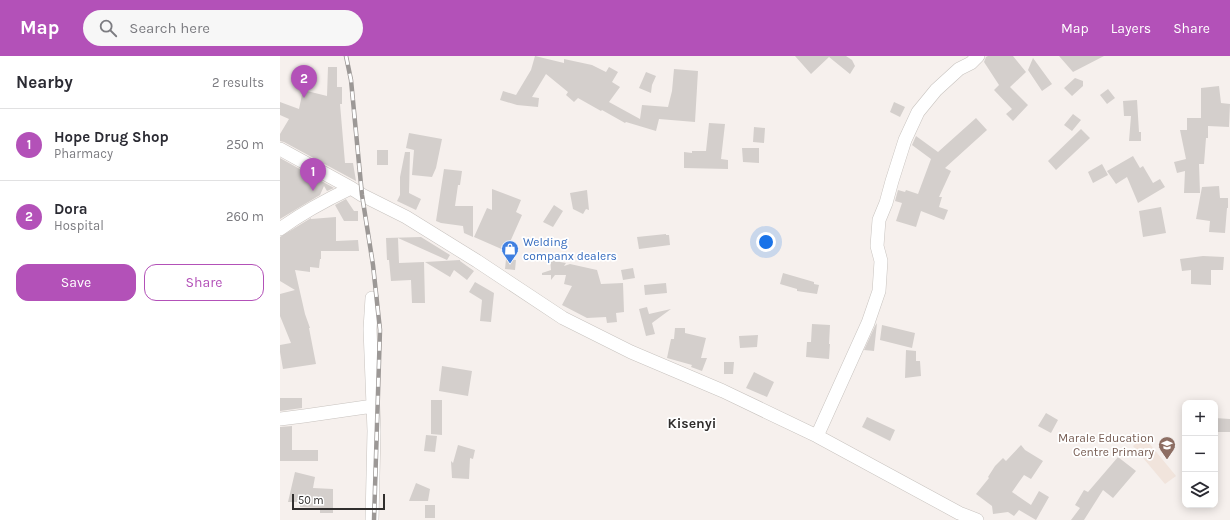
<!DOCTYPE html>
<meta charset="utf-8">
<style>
body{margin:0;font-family:Karla,sans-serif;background:#f7f7f7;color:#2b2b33}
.controls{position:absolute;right:12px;bottom:12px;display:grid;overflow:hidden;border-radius:8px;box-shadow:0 2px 10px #0003}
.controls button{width:36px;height:36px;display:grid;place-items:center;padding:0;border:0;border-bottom:1px solid #e1e1e2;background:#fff;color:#2b2b33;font:20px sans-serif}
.scale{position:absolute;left:12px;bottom:10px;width:93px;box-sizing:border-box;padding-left:4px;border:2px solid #312f2e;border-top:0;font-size:11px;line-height:14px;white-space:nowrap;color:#312f2e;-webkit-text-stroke:3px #fff;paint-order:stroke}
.you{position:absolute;left:486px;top:186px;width:14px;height:14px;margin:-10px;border:3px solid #fff;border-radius:50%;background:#1a73e8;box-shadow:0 0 0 6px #1a73e833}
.badge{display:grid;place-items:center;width:26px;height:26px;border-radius:50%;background:#b351b8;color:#fff;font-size:13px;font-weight:700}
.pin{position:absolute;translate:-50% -33px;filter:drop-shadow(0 1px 2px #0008)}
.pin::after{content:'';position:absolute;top:21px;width:14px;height:12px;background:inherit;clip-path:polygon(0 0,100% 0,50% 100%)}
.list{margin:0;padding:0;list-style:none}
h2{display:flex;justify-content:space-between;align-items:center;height:52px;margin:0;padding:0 16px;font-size:17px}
h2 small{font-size:13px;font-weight:400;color:#7c7c81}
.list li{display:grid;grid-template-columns:26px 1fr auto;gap:12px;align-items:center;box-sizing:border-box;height:72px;padding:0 16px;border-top:1px solid #e1e1e2}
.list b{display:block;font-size:15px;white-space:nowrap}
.list p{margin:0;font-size:13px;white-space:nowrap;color:#7c7c81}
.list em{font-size:13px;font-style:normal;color:#7c7c81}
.actions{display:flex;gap:8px;padding:12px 16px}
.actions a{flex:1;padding:9px 0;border:1px solid #b351b8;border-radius:12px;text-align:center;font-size:14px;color:#b351b8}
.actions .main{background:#b351b8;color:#fff}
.icon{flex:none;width:22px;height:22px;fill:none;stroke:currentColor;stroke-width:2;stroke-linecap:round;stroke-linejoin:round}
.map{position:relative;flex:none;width:950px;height:464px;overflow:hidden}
header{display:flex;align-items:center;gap:24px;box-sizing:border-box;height:56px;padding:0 20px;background:#b351b8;color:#fff}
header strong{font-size:19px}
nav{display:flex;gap:22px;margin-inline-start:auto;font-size:14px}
.search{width:280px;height:36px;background:#f7f7f7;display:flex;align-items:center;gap:10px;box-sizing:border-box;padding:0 14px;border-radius:22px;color:#7c7c81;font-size:15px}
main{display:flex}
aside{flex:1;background:#fff}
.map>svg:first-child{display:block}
.built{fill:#f1e4dc}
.building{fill:#d4cfcc}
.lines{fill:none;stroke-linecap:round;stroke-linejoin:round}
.minor-casing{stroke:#c8c3bf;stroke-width:14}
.minor{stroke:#fff;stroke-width:13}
.rail-casing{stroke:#9c9896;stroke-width:4.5}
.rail{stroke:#fff;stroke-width:3;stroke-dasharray:9;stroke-linecap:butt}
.labels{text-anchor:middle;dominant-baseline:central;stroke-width:3.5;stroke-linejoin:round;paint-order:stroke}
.shop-label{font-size:12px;fill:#366cbe;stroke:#fff;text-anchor:start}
.education-label{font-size:12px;fill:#785e54;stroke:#fff;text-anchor:end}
.quarter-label{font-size:14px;font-weight:bold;fill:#312f2e;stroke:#fff}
</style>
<header>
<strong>Map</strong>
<div class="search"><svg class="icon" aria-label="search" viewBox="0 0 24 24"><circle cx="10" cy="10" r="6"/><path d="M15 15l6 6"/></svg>Search here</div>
<nav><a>Map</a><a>Layers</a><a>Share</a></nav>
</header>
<main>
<aside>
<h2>Nearby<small>2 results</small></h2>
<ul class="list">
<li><span class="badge">1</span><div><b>Hope Drug Shop</b><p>Pharmacy</p></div><em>250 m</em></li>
<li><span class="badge">2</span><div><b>Dora</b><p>Hospital</p></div><em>260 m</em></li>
</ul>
<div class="actions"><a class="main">Save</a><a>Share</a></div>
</aside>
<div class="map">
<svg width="950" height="464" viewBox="0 0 950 464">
<rect width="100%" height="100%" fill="#f6f0ed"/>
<!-- built -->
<path class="built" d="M 864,381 L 896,420 L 885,428 L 853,390 Z"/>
<!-- building -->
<path class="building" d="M 255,0 L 284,7 L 284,3 L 312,9 L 326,16 L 329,11 L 338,16 L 332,26 L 340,31 L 329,46 L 360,63 L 362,49 L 388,51 L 392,35 L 394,13 L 418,15 L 415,66 L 379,63 L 376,75 L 346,66 L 345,67 L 322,54 L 321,55 L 298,42 L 294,46 L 286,39 L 288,36 L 266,18 L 252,41 L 259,42 L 258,51 L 237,49 L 220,44 L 223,35 L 236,39 L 251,14 Z
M 515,0 L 566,0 L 572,4 L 575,10 L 570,18 L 549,1 L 531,18 Z
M 708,0 L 733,0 L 746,16 L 730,31 L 748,49 L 733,65 L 726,58 L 732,53 L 714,34 L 719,29 L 704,6 L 706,1 Z
M 779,0 L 824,0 L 793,16 Z
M 753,2 L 772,28 L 762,35 L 748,14 Z
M 48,11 L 57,11 L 57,31 L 62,31 L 62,48 L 60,48 L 65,107 L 73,107 L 76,125 L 4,86 L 0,85 L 0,78 L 9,63 L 0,59 L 0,46 L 19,53 L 23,34 L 47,40 Z
M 366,16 L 376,20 L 372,29 L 371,37 L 359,32 Z
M 795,22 L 803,25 L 803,30 L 792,40 L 784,32 Z
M 939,30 L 941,47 L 950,48 L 949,71 L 928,70 L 928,82 L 926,82 L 924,108 L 919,108 L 920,137 L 904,137 L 905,115 L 897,117 L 894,106 L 906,103 L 900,74 L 907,74 L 907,62 L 921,62 L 921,32 Z
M 828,33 L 835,42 L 827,48 L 820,39 Z
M 857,44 L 859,76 L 861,76 L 861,85 L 849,85 L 851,60 L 844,60 L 843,45 Z
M 614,46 L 625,51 L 620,61 L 610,56 Z
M 793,58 L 801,64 L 792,75 L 784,69 Z
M 696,62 L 707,74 L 665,112 L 671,115 L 659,141 L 662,141 L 659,151 L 668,154 L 664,164 L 641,155 L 636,171 L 616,165 L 622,147 L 615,145 L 618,134 L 625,136 L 626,134 L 638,138 L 651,103 L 632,89 L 636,80 L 658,96 Z
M 429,67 L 445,68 L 441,103 L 448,104 L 448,113 L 404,112 L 404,96 L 412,97 L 412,95 L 426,95 Z
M 474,71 L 485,72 L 484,87 L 473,86 Z
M 801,73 L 810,82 L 776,114 L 768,105 Z
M 129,77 L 162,83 L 156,112 L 152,121 L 132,119 L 134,94 L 126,92 Z
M 462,92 L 479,92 L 479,107 L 463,106 Z
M 97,94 L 108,94 L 108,109 L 97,109 Z
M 125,96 L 130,96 L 129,137 L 141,143 L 136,154 L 117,145 L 120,139 L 120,121 Z
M 853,100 L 860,112 L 863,110 L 873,127 L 880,123 L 885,131 L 858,147 L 847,121 L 836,128 L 827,115 Z
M 0,102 L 54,132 L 47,135 L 44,130 L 40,139 L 0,163 Z
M 822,108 L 828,119 L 813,127 L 808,116 Z
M 164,113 L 182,115 L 180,129 L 178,129 L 175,150 L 193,150 L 193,181 L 184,177 L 183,170 L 161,167 L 156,165 Z
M 939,130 L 940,142 L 948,142 L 948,152 L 947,152 L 945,177 L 929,176 L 930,165 L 916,163 L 922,131 Z
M 212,133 L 241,144 L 236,156 L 242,159 L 226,195 L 194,181 L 207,152 L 212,154 Z
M 307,134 L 309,154 L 306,153 L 303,158 L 293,153 L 290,137 Z
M 66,143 L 74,155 L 78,155 L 78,165 L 64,165 L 55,149 Z
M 274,149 L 283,155 L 273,171 L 263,166 Z
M 881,151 L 886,177 L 863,181 L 859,155 Z
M 56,161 L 56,185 L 78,184 L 79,195 L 41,195 L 41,203 L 40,203 L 39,212 L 30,211 L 30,216 L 15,214 L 25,258 L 30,272 L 29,272 L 36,308 L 3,313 L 0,296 L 0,289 L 11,287 L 0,260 L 0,238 L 15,234 L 0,225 L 0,181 L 31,162 L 31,163 Z
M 386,178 L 386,179 L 389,179 L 390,189 L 359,193 L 357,181 Z
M 141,181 L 170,199 L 167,204 L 118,182 L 119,207 L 144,206 L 145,247 L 132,247 L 131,224 L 111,225 L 109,204 L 107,204 L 106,182 Z
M 923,200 L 944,201 L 943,214 L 931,214 L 931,229 L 911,228 L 911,214 L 902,215 L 900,203 Z
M 280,202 L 280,206 L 286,207 L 284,210 L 290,208 L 317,214 L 321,228 L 343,227 L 344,256 L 336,257 L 337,266 L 327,267 L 326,261 L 307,262 L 282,249 L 292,230 L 284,228 L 286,219 L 275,219 L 271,224 L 271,219 L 262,219 L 262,217 L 271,214 L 270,203 Z
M 226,203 L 236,204 L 235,214 L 225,213 Z
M 180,204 L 180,205 L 194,215 L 187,224 L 174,214 L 170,221 L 145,206 Z
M 353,212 L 355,222 L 343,224 L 341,214 Z
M 503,217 L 534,226 L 534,228 L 539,229 L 537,238 L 517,235 L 517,233 L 500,228 Z
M 195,226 L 214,237 L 211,266 L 200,265 L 202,244 L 189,236 Z
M 386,227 L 387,237 L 365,239 L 364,229 Z
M 367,251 L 369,258 L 391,253 L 372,267 L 375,278 L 366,280 L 359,253 Z
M 597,267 L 594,295 L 584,294 L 595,270 Z
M 532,268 L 550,269 L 549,288 L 550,288 L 549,303 L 526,301 L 527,286 L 531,286 Z
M 602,269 L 635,277 L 632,292 L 600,284 Z
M 395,272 L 405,272 L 405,277 L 426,282 L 421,302 L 427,302 L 422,315 L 411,311 L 412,309 L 387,302 L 391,283 L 394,283 Z
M 478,279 L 477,291 L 460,292 L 459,280 Z
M 626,294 L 636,295 L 636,305 L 640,305 L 641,320 L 625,322 Z
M 444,306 L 454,306 L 453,318 L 444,318 Z
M 162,310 L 192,315 L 188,340 L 159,335 Z
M 474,316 L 494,326 L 487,341 L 466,332 Z
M 0,342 L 22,342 L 22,352 L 0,355 Z
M 151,344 L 162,344 L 162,379 L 151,378 Z
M 766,357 L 778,364 L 771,377 L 758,370 Z
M 587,361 L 615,374 L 610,385 L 582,371 Z
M 935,362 L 950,363 L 950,376 L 935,376 Z
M 12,370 L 12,394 L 38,394 L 38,405 L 0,405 L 0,371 Z
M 146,379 L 157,380 L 155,396 L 144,395 Z
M 178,389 L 195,394 L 193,403 L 190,402 L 189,423 L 172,422 L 171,405 L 173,407 Z
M 741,389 L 745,394 L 763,405 L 751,423 L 744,419 L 732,436 L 751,449 L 759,435 L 769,441 L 756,464 L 739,454 L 734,460 L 728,456 L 713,458 L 712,450 L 696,438 L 709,422 L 708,421 L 715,410 L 723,402 L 726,405 Z
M 838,401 L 856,415 L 833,442 L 823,434 L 804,464 L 791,464 L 800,452 L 795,449 L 804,434 L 808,436 Z
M 15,416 L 35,421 L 33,432 L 53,433 L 53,457 L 40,457 L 40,452 L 20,451 L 20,446 L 8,446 Z
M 136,427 L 150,433 L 148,445 L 129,445 Z
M 145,449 L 155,449 L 155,462 L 145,462 Z"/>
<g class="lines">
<!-- minor casing -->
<g class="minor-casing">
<path id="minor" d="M 0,93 L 71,132 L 82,139 L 126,161 L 197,205 L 283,262 L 351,296 L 443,335 L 537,380 L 679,457 L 697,464
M 0,173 C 22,157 46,144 71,132
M 0,363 L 24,360 L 93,350
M 537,380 L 588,267 L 599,235 L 601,205 L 597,190 L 599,164 L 606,147 L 612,125 L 625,84 L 638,56 L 656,34 L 679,13 L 691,7 L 698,0
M 92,464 L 94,375 L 90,273 L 92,242"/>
</g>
<!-- minor -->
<use href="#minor" class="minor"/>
<!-- rail casing -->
<g class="rail-casing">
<path id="rail" d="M 66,0 L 71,24 L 82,139 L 93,209 L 100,274 L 94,464"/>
</g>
<!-- rail -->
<use href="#rail" class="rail"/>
</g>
<!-- icons -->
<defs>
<g id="shop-pin" transform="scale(0.9)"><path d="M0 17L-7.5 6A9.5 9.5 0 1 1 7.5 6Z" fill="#3f7fe0" stroke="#fff"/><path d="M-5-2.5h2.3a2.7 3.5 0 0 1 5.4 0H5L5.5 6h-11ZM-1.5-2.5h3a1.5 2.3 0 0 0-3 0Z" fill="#fff"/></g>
<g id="school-pin" transform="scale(0.9)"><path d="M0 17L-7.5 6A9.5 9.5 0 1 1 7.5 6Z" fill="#8d6e63" stroke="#fff"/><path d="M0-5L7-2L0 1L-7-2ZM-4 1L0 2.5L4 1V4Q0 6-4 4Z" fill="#fff"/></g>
</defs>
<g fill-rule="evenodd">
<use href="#shop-pin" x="230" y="193"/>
<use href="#school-pin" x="887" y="389"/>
</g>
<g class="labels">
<!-- shop labels -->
<g class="shop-label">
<text x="243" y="186">Welding<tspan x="243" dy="14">companx dealers</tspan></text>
</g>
<!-- education labels -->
<g class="education-label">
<text x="874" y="382">Marale Education<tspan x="874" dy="14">Centre Primary</tspan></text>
</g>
<!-- quarter labels -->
<g class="quarter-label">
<text x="412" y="367">Kisenyi</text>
</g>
</g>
</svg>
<div class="controls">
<button>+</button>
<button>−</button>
<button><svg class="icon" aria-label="layers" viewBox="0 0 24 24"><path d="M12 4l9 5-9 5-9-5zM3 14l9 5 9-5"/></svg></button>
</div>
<div class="scale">50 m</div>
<div class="you"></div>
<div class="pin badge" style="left:33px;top:135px">1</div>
<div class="pin badge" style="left:24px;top:42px">2</div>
</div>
</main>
